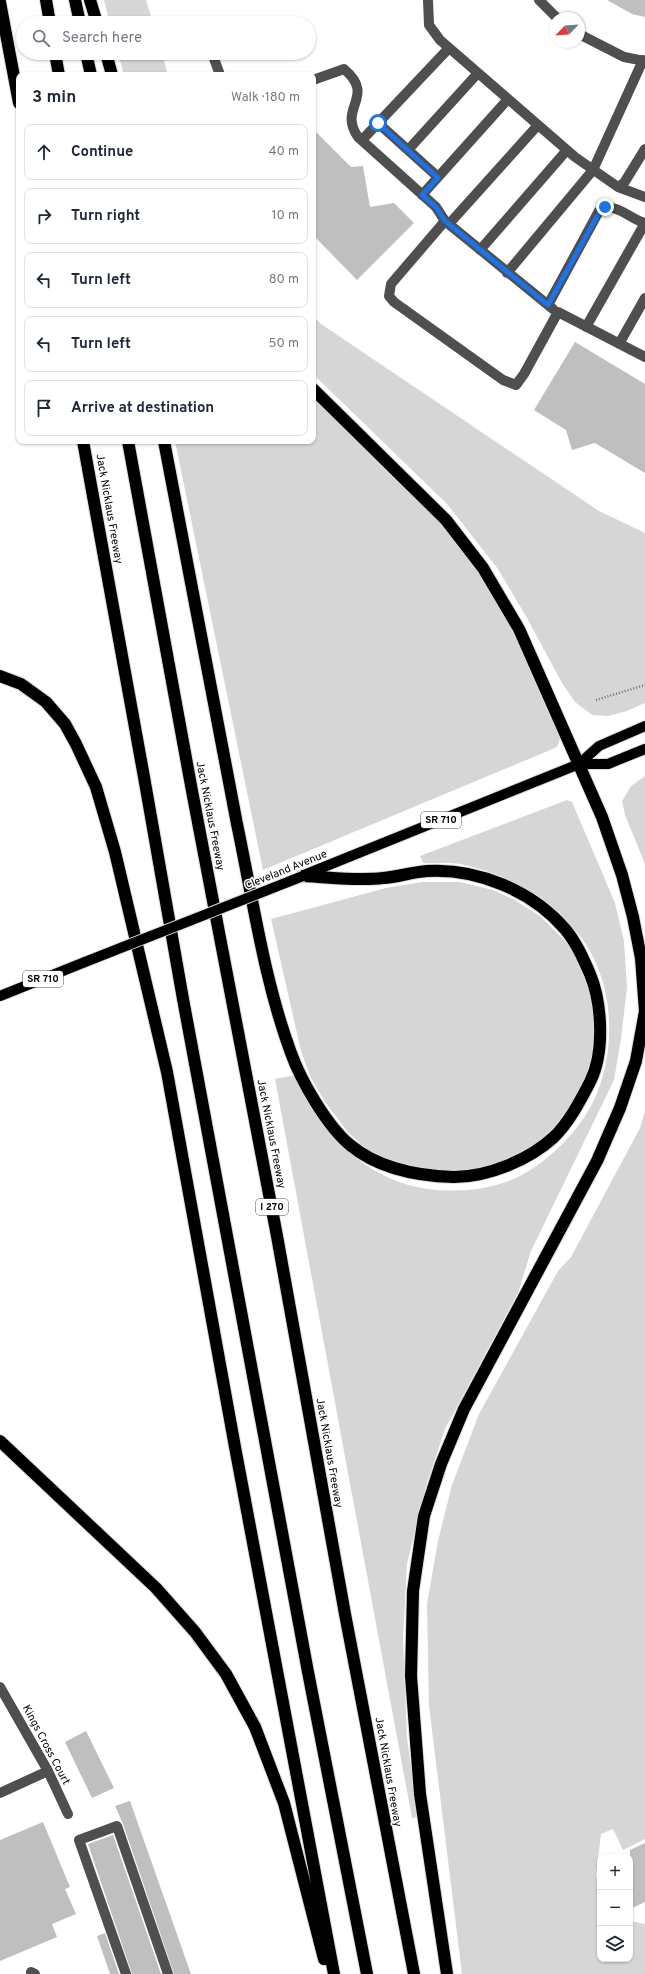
<!DOCTYPE html>
<meta charset="utf-8">
<style>
body{margin:0;font-family:Overpass,sans-serif;background:#f6f6f7;color:#1f2937}
.controls{position:absolute;right:12px;bottom:12px;display:grid;overflow:hidden;border-radius:8px;box-shadow:0 1px 3px #0004}
.controls button{width:36px;height:36px;display:grid;place-items:center;padding:0;border:0;border-bottom:1px solid #e0e1e3;background:#fff;color:#1f2937;font:20px sans-serif}
.compass{position:absolute;left:549px;top:12px;width:36px;height:36px;border-radius:50%;background:#fff;box-shadow:0 1px 3px #0004;rotate:245deg}
.stop{position:absolute;width:12px;height:12px;margin:-9px;border:3px solid #1a73e8;border-radius:50%;background:#fff}
.stop.end{background:#1a73e8;border-color:#fff;box-shadow:0 1px 4px #0008}
.list{margin:0;padding:0;list-style:none}
h2{display:flex;justify-content:space-between;align-items:center;height:52px;margin:0;padding:0 16px;font-size:17px}
h2 small{font-size:13px;font-weight:400;color:#747a83}
.list li{display:grid;grid-template-columns:26px 1fr auto;gap:12px;align-items:center;box-sizing:border-box;height:56px;margin:0 8px 8px;padding:0 8px;border:1px solid #e0e1e3;border-radius:8px}
.list b{display:block;font-size:15px;white-space:nowrap}
.list em{font-size:13px;font-style:normal;color:#747a83}
.icon{flex:none;width:22px;height:22px;fill:none;stroke:currentColor;stroke-width:2;stroke-linecap:round;stroke-linejoin:round}
.map{position:relative;flex:none;width:645px;height:1974px;overflow:hidden}
.search{position:absolute;background:#fff;box-shadow:0 1px 3px #0004;left:16px;top:16px;width:300px;height:44px;display:flex;align-items:center;gap:10px;box-sizing:border-box;padding:0 14px;border-radius:22px;color:#747a83;font-size:15px}
.panel{position:absolute;background:#fff;box-shadow:0 1px 3px #0004;left:16px;top:72px;width:300px;height:372px;border-radius:8px}
.map>svg:first-child{display:block}
.green{fill:#d6d6d6}
.building{fill:#bfbfbf}
.lines{fill:none;stroke-linecap:round;stroke-linejoin:round}
.major-casing{stroke:#dbdbdb;stroke-width:12}
.highway-casing{stroke:#dbdbdb;stroke-width:14}
.path{stroke:#717171;stroke-width:2.5;stroke-dasharray:1 2;stroke-linecap:butt}
.minor{stroke:#4f4f4f;stroke-width:10}
.major{stroke:#000;stroke-width:10}
.highway{stroke:#000;stroke-width:12}
.major-bridge-casing{stroke:#dbdbdb;stroke-width:12;stroke-linecap:butt}
.major-bridge{stroke:#000;stroke-width:10}
.route{stroke:#1a73e8;stroke-width:5}
.labels{text-anchor:middle;dominant-baseline:central;stroke-width:3;stroke-linejoin:round;paint-order:stroke}
.shield{fill:#fff;stroke:#4c4c4c;stroke-width:1}
.shield-label{font-size:10px;font-weight:bold;fill:#000}
.street-label{font-size:11px;fill:#000;stroke:#fff}
</style>
<div class="map">
<svg width="645" height="1974" viewBox="0 0 645 1974">
<rect width="100%" height="100%" fill="#fff"/>
<!-- green -->
<path class="green" d="M 104,0 L 146,0 L 153,23 L 110,23 Z
M 118,53 L 162,53 L 168,75 L 124,75 Z
M 313,316 L 321,324 L 599,511 L 645,533 L 645,703 L 627,711 L 608,716 L 592,715 L 575,702 L 562,683 L 527,618 L 498,569 L 447,504 L 313,374 Z
M 313,399 C 370,453 431,505 477,569 C 510,614 532,666 556,716 L 552,719 L 560,739 L 557,747 L 548,751 L 263,870 L 175,441 L 313,441 Z
M 645,776 L 645,864 L 625,815 L 622,801 L 631,786 Z
M 567,800 L 572,802 L 615,903 L 624,941 L 627,987 L 621,1039 L 614,1080 L 531,1251 L 518,1293 L 445,1429 L 426,1486 L 407,1564 L 403,1639 L 407,1738 L 418,1817 L 412,1818 L 275,1079 L 296,1075 C 307,1096 318,1120 334,1138 C 361,1167 397,1187 437,1190 C 465,1192 495,1189 520,1176 C 550,1160 579,1131 594,1100 C 616,1052 615,988 585,943 C 581,936 574,930 568,924 C 539,893 502,872 460,864 C 448,862 435,864 423,863 L 420,856 Z
M 422,882 L 460,882 L 493,890 L 515,900 L 541,917 L 569,945 L 580,962 L 589,987 L 596,1029 L 594,1056 L 583,1087 L 565,1118 L 526,1157 L 467,1176 L 393,1164 L 366,1149 L 348,1132 L 325,1102 L 310,1076 L 301,1051 L 271,919 L 386,888 Z
M 645,1111 L 645,1839 L 623,1850 L 613,1829 L 601,1834 L 596,1875 L 600,1890 L 600,1959 L 630,1959 L 630,1921 L 645,1924 L 645,1974 L 462,1974 L 429,1706 L 427,1604 L 438,1541 L 452,1485 L 479,1414 L 558,1271 L 571,1257 L 640,1128 Z"/>
<!-- building -->
<path class="building" d="M 607,0 L 645,0 L 645,17 L 632,14 Z
M 313,129 L 351,167 L 363,166 L 370,207 L 394,203 L 414,223 L 357,280 L 313,235 Z
M 575,342 L 645,384 L 645,473 L 595,443 L 572,450 L 566,430 L 534,410 Z
M 86,1731 L 114,1788 L 92,1798 L 65,1742 Z
M 130,1801 L 191,1974 L 174,1974 L 123,1824 L 115,1806 Z
M 43,1822 L 70,1887 L 65,1889 L 76,1914 L 52,1924 L 57,1937 L 0,1961 L 0,1840 Z
M 113,1835 L 161,1974 L 132,1974 L 88,1844 Z
M 645,1843 L 645,1902 L 630,1909 L 630,1850 Z
M 105,1933 L 119,1974 L 110,1974 L 97,1936 Z"/>
<g class="lines">
<!-- major casing -->
<g class="major-casing">
<path id="major" d="M 579,764 L 599,746 L 645,726
M 304,875 L 579,764 L 608,764 L 645,749
M 0,996 L 85,962"/>
</g>
<!-- highway casing -->
<g class="highway-casing">
<path id="highway" d="M 46,0 L 50,23
M 75,0 L 80,23
M 90,0 L 97,23
M 0,2 L 19,103
M 55,53 L 59,75
M 86,53 L 91,75
M 106,53 L 112,75
M 313,389 L 446,520 L 483,568 L 519,629 L 602,817 L 622,875 L 633,917 L 641,958 L 645,1011 L 636,1061 L 620,1108 L 597,1161 L 464,1409 L 441,1464 L 424,1516 L 413,1591 L 411,1676 L 420,1794 L 447,1974
M 83,441 L 144,777 L 183,999 L 308,1672 L 367,1974
M 128,441 L 192,791 L 277,1236 L 345,1614 L 414,1974
M 164,441 C 188,569 212,697 237,824 C 253,900 264,980 291,1053 C 301,1081 327,1126 350,1145 C 379,1169 418,1176 454,1177 C 488,1177 529,1160 554,1137 C 570,1121 580,1101 590,1082 C 605,1053 602,1003 590,974 C 583,958 576,942 565,929 C 532,891 478,868 427,871 C 412,872 398,877 383,878 C 357,881 329,877 303,876
M 0,676 L 21,684 L 46,702 L 65,724 L 76,744 L 96,787 L 115,852 L 167,1072 L 235,1447 L 334,1974
M 0,1441 L 156,1588 L 195,1632 L 226,1674 L 255,1727 L 284,1803 L 324,1959"/>
</g>
<!-- path -->
<path class="path" d="M 596,700 L 645,685"/>
<!-- minor -->
<path class="minor" d="M 428,0 L 429,25 L 440,40 L 575,157 L 618,187 L 624,183 L 645,149
M 539,0 L 557,18
M 579,34 L 624,57 L 645,61
M 212,53 L 220,75
M 313,80 L 344,69 C 377,97 337,107 358,137 L 436,207 L 445,221 L 391,284 L 389,296 L 394,302 L 503,380 L 516,385 L 524,374 L 558,312 L 645,357
M 378,123 L 438,177
M 362,140 L 449,48
M 408,150 L 478,73
M 618,187 L 645,197
M 422,195 L 508,99
M 445,221 L 553,309
M 449,224 L 538,125
M 480,250 L 567,150
M 507,273 L 593,170 L 643,60
M 548,305 L 599,211 C 614,200 631,220 645,223
M 586,327 L 645,223
M 619,344 L 645,298
M 0,1687 L 48,1771 L 68,1814
M 0,1793 L 48,1771
M 31,1972 L 35,1974
M 126,1974 L 79,1840 L 117,1826 L 168,1974"/>
<!-- major -->
<use href="#major" class="major"/>
<!-- highway -->
<use href="#highway" class="highway"/>
<!-- major-bridge casing -->
<g class="major-bridge-casing">
<path id="major-bridge" d="M 85,962 L 303,876"/>
</g>
<!-- major-bridge -->
<use href="#major-bridge" class="major-bridge"/>
</g>
<g class="lines">
<!-- route -->
<path class="route" d="M 378,123 L 438,178 L 422,195 L 436,207 L 445,221 L 548,305 L 600,211 L 605,207"/>
</g>
<g class="labels">
<!-- shield labels -->
<g class="shield">
<rect x="421" y="812" width="40" height="16" rx="3"/>
<rect x="23" y="971" width="40" height="16" rx="3"/>
<rect x="256" y="1199" width="32" height="16" rx="3"/>
</g>
<g class="shield-label">
<text x="441" y="820">SR 710</text>
<text x="43" y="979">SR 710</text>
<text x="272" y="1207">I 270</text>
</g>
<!-- street labels -->
<g class="street-label">
<text transform="translate(109 509) rotate(80)">Jack Nicklaus Freeway</text>
<text transform="translate(210 816) rotate(79)">Jack Nicklaus Freeway</text>
<text transform="translate(286 870) rotate(-22)">Cleveland Avenue</text>
<text transform="translate(271 1134) rotate(79)">Jack Nicklaus Freeway</text>
<text transform="translate(329 1453) rotate(80)">Jack Nicklaus Freeway</text>
<text transform="translate(46 1745) rotate(62)">Kings Cross Court</text>
<text transform="translate(388 1772) rotate(80)">Jack Nicklaus Freeway</text>
</g>
</g>
</svg>
<div class="controls">
<button>+</button>
<button>−</button>
<button><svg class="icon" aria-label="layers" viewBox="0 0 24 24"><path d="M12 4l9 5-9 5-9-5zM3 14l9 5 9-5"/></svg></button>
</div>
<svg class="compass" viewBox="-18 -18 36 36"><path d="M0-13l5 13h-10z" fill="#e53935"/><path d="M0 13l5-13h-10z" fill="#747a83"/></svg>
<div class="stop" style="left:378px;top:123px"></div>
<div class="stop end" style="left:605px;top:207px"></div>
<div class="search"><svg class="icon" aria-label="search" viewBox="0 0 24 24"><circle cx="10" cy="10" r="6"/><path d="M15 15l6 6"/></svg>Search here</div>
<section class="panel">
<h2>3 min<small>Walk · 180 m</small></h2>
<ul class="list">
<li><svg class="icon" aria-label="ahead" viewBox="0 0 24 24"><path d="M12 20V5M6 11l6-6 6 6"/></svg><div><b>Continue</b></div><em>40 m</em></li>
<li><svg class="icon" aria-label="right" viewBox="0 0 24 24"><path d="M7 20v-9h11M14 6l5 5-5 5"/></svg><div><b>Turn right</b></div><em>10 m</em></li>
<li><svg class="icon" aria-label="left" viewBox="0 0 24 24"><path d="M17 20v-9H6M10 6l-5 5 5 5"/></svg><div><b>Turn left</b></div><em>80 m</em></li>
<li><svg class="icon" aria-label="left" viewBox="0 0 24 24"><path d="M17 20v-9H6M10 6l-5 5 5 5"/></svg><div><b>Turn left</b></div><em>50 m</em></li>
<li><svg class="icon" aria-label="arrive" viewBox="0 0 24 24"><path d="M6 21V4h12l-3 4 3 4H6"/></svg><div><b>Arrive at destination</b></div></li>
</ul>
</section>
</div>
